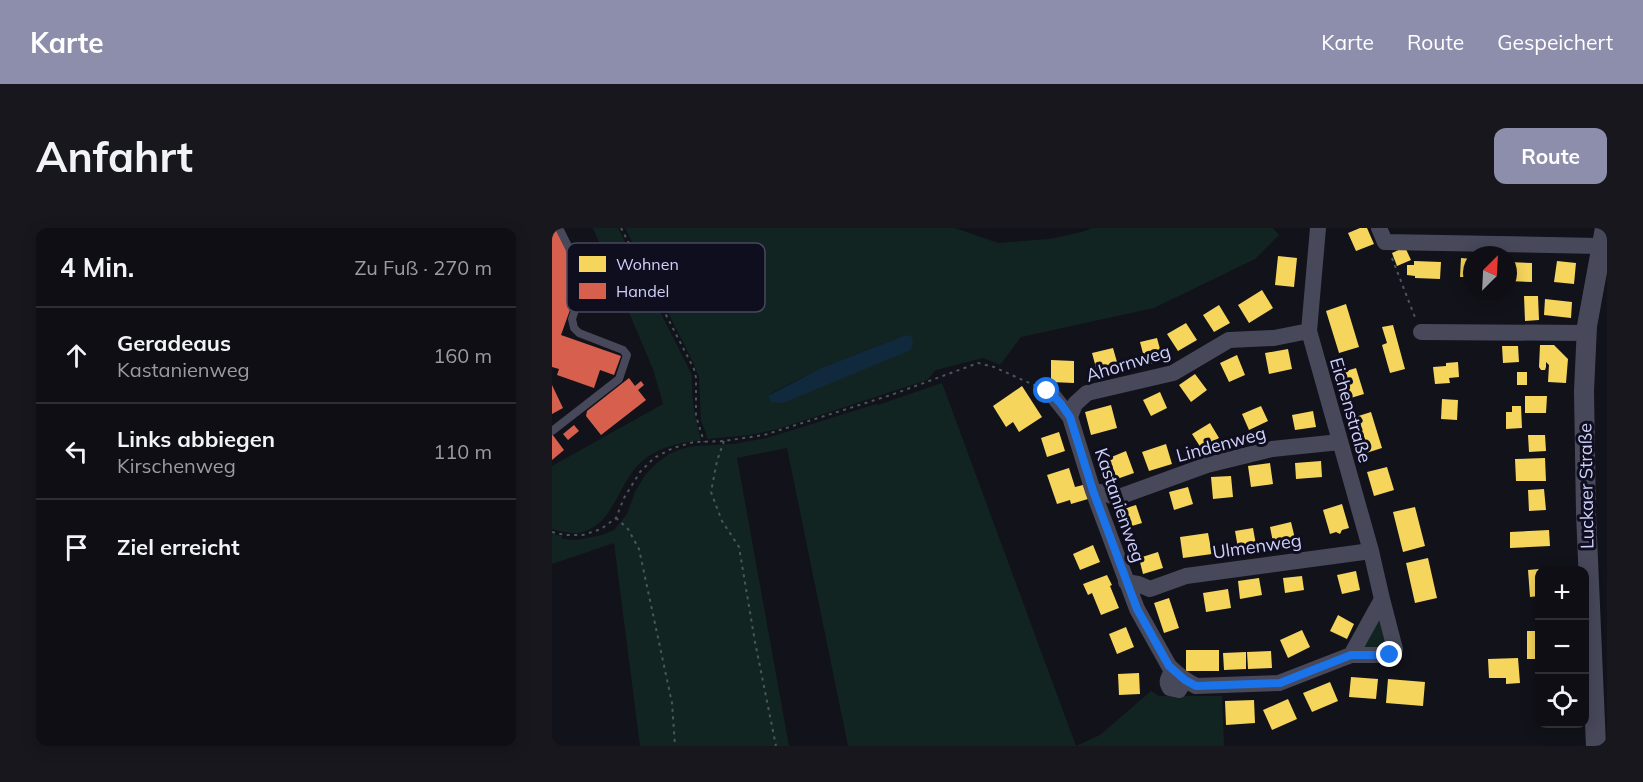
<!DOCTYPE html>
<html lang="de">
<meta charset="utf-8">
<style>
body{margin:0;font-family:Mulish,sans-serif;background:#17171d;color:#f1f3f6}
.controls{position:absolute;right:18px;bottom:18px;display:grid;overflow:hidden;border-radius:12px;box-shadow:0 3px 15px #0003}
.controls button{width:54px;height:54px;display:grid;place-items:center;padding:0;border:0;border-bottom:2px solid #2e2e34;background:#0e0e14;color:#f1f3f6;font:30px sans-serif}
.compass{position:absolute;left:911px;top:18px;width:54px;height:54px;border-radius:50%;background:#0e0e14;box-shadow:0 3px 15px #0003;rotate:24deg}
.stop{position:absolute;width:18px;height:18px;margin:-14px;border:4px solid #1a73e8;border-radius:50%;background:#fff}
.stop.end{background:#1a73e8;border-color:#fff;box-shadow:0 2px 6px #0008}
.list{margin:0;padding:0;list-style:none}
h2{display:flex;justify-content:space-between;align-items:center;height:78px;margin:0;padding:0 24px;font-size:26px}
h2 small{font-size:20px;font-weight:400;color:#9b9ca0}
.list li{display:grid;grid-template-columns:39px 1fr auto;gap:18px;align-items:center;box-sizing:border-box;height:96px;padding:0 24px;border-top:2px solid #2e2e34}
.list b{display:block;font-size:22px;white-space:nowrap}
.list p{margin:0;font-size:20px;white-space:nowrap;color:#9b9ca0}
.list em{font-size:20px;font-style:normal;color:#9b9ca0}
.icon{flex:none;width:33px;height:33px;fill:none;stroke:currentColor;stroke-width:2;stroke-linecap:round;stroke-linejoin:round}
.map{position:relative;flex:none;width:1055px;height:518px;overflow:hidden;border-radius:12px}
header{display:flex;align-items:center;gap:36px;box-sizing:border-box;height:84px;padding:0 30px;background:#8d8eac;color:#fff}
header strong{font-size:28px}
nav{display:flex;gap:33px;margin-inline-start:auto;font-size:21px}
.intro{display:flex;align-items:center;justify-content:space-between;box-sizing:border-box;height:144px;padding:0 36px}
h1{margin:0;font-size:42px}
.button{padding:15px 27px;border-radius:12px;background:#8d8eac;color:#fff;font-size:21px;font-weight:700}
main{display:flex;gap:36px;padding:0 36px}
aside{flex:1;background:#0e0e14;border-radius:12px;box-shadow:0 3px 15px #0003}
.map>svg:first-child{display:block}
.green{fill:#122422;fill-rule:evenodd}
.water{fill:#11293c}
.homes{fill:#f6d55c}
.shops{fill:#d6604d}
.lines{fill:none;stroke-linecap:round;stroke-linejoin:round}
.path{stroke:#48575e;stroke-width:2;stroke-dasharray:3 4.5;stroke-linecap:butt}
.service{stroke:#47495b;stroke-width:8}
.minor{stroke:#47495b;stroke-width:16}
.tertiary{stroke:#47495b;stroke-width:20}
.route{stroke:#1a73e8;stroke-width:8}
.labels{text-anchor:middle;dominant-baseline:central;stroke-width:6;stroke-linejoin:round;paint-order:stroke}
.street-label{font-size:18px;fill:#cfd1fb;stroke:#0e0e1e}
.key{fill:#0e0e1e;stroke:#484860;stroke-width:1.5}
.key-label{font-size:16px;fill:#cfd1fb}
</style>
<header>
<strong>Karte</strong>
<nav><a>Karte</a><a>Route</a><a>Gespeichert</a></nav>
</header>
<div class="intro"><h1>Anfahrt</h1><a class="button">Route</a></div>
<main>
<aside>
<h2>4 Min.<small>Zu Fuß · 270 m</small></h2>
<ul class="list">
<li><svg class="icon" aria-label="ahead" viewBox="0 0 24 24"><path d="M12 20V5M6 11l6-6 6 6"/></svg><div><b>Geradeaus</b><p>Kastanienweg</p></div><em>160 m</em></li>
<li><svg class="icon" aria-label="left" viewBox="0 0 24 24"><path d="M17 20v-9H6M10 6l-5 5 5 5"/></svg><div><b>Links abbiegen</b><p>Kirschenweg</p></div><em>110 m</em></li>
<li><svg class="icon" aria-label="arrive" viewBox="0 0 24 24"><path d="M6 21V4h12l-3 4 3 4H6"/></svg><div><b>Ziel erreicht</b></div></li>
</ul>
</aside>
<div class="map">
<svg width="1055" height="518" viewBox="0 0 1055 518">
<rect width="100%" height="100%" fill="#12121a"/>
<!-- green -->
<path class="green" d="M 41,0 L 66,0 L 68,4 L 140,147 C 139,169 143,191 149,212 C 127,215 106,219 89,234 C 65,256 63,297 27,305 C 19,306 8,303 0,301 L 0,238 L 111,176 L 101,141 Z
M 73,0 L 403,0 L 446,15 L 497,11 L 530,4 L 540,0 L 721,0 L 727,7 L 703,31 L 602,80 L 469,109 L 448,137 L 431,130 L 384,142 L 375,152 L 226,201 L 197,207 L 155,211 L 154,205 L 149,193 L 147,149 L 141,134 ZM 354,107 L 216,167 L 269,140 Z
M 390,155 L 524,518 L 548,507 L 599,463 L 607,468 L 670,468 L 672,518 L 296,518 L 235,220 L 185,230 L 237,518 L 88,518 L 62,315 L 0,336 L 0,306 L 10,308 L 10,311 L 25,312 L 50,307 L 62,302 L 75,286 L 83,264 L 93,247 L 105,235 L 117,226 L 129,221 L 142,218 L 181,216 L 215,210 L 324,176 L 326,177 Z
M 827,387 L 835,421 L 809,421 Z"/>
<!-- water -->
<path class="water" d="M 354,107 L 360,109 L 361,115 L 359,122 L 231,175 L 219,174 L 216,168 L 269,140 Z"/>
<!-- homes -->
<path class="homes" d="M 808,0 L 815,0 L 822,16 L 804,23 L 796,5 Z
M 853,19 L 859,32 L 845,38 L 840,25 Z
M 726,28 L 745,30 L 742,59 L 723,57 Z
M 909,30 L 920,31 L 920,49 L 908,49 Z
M 862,33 L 889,34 L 888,51 L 863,50 L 863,48 L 855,47 L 855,37 L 862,37 Z
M 1005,33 L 1024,35 L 1022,56 L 1002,54 Z
M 956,34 L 980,35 L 980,54 L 956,53 Z
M 710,62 L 721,80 L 697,95 L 686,77 Z
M 972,68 L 986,68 L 987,92 L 973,93 Z
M 993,71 L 1020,74 L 1019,90 L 992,87 Z
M 794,76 L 807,119 L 787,125 L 774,83 Z
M 667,77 L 678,95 L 662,104 L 651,87 Z
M 634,95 L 645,112 L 626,123 L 615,106 Z
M 841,97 L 853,141 L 838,145 L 830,117 L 835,115 L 830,99 Z
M 605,110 L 611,132 L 594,137 L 588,114 Z
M 988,117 L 1002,117 L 1016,131 L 1014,155 L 996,154 L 997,137 L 994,134 L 994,139 L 993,142 L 989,142 L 987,139 Z
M 950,118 L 966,118 L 967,134 L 951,135 Z
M 561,120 L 567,141 L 546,147 L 540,125 Z
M 736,121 L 740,141 L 717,146 L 713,125 Z
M 685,127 L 693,147 L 677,154 L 668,135 Z
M 499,132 L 522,133 L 522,155 L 499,154 Z
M 906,134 L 907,149 L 897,150 L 898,155 L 883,156 L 881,139 L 894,138 L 894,135 Z
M 804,140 L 812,166 L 792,172 L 784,146 Z
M 965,144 L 975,144 L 975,157 L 965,157 Z
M 643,146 L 655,162 L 639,174 L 627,157 Z
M 470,158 L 490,189 L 467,204 L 461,194 L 454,199 L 441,178 Z
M 608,164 L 615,180 L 599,188 L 591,172 Z
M 973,168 L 995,168 L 994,185 L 973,185 Z
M 890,171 L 906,172 L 905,192 L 889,191 Z
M 559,177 L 565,200 L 539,207 L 533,184 Z
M 709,178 L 716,193 L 697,202 L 690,186 Z
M 960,178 L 969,178 L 970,200 L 954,201 L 954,184 L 960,184 Z
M 761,183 L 764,199 L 743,202 L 740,187 Z
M 819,184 L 830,220 L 808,227 L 797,191 Z
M 658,195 L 667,210 L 649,220 L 640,206 Z
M 507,204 L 513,223 L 495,229 L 489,210 Z
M 976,207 L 993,207 L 994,223 L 977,224 Z
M 614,216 L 620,236 L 597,243 L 590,224 Z
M 574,223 L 582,245 L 565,251 L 557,230 Z
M 993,230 L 994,253 L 964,253 L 963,231 Z
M 769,233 L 770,249 L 744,251 L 743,235 Z
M 718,235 L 721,256 L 699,259 L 696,238 Z
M 835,239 L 842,262 L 822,268 L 815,244 Z
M 517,240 L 523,259 L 531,257 L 536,271 L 519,276 L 518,272 L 505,276 L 495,247 Z
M 679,248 L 681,269 L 661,271 L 659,249 Z
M 636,259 L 641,276 L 622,282 L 617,264 Z
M 992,261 L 994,282 L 977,283 L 976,262 Z
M 790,276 L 797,300 L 790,302 L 788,306 L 784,304 L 778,306 L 771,282 Z
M 584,277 L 590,295 L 573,300 L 568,282 Z
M 863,279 L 873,318 L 851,324 L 841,284 Z
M 739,294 L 744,315 L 722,319 L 718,299 Z
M 701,300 L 704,317 L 686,320 L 683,303 Z
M 997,302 L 998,318 L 958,320 L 958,304 Z
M 656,305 L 660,326 L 631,330 L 628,309 Z
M 541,317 L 548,334 L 528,342 L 521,326 Z
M 606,324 L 611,340 L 591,346 L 587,330 Z
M 876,330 L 885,370 L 863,375 L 854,335 Z
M 987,341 L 987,368 L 978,369 L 976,342 Z
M 804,343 L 808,362 L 790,366 L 785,347 Z
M 555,347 L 560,357 L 558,358 L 567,380 L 549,387 L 540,365 L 536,367 L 531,356 Z
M 750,348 L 752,362 L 733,365 L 731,350 Z
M 707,350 L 710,367 L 688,371 L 686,353 Z
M 676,361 L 679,380 L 654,384 L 651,365 Z
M 617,370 L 627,400 L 612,405 L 602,375 Z
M 786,387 L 802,396 L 795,411 L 778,403 Z
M 574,399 L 582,419 L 565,426 L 557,406 Z
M 750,402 L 758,419 L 736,430 L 728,412 Z
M 975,403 L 987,403 L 987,431 L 975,431 Z
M 634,422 L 667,422 L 667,443 L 634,443 Z
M 719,423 L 720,440 L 696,441 L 695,424 Z
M 694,424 L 694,441 L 672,442 L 671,425 Z
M 966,430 L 968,455 L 954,456 L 954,450 L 937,450 L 936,431 Z
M 587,445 L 588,466 L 567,467 L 566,446 Z
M 799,449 L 826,451 L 824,471 L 797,469 Z
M 836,451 L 873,454 L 871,478 L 834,475 Z
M 778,454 L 786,473 L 760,484 L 751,465 Z
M 736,471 L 745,491 L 720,502 L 711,482 Z
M 702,472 L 703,495 L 674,497 L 673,473 Z"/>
<!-- shops -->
<path class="shops" d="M 0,0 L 4,0 L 29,51 L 9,107 L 69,128 L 62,147 L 48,142 L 42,160 L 5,147 L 7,141 L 0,139 Z
M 77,150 L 83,158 L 89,153 L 92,157 L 86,162 L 94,172 L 49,207 L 34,188 L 35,183 Z
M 0,157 L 11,180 L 0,186 Z
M 22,197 L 27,203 L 16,212 L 11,206 Z
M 0,206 L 12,222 L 0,232 Z"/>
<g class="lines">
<!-- path -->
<path class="path" d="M 69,0 L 142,141 L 144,150 L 144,188 L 152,214
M 840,30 L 864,92
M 172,213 L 165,233 L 159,264 L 170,293 L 187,319 L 203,414 L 224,518
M 64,290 L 76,301 L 87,321 L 120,475 L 123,518
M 0,304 L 13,307 L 31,307 L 49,301 L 64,290 L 72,270 L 88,244 L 102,230 L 121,220 L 142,214 L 172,213 L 212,207 L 339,167 L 426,135 L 442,139 L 484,158"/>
<!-- service -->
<path class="service" d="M 0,203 L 67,151 L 75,127 L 71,122 L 27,105 L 22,100 L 20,91 L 33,52 L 7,0"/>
<!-- minor -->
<path class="minor" d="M 766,0 L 757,103 L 819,323 L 830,371
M 827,0 L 833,14 L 1048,18
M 869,104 L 1035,105
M 498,164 L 518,189 L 541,263 L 585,381 L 617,438 C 625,446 634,453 644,458 L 727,455 L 799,427 L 838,427 L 843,421 L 830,371 L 799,427
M 518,189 L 523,176 L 535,165 L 621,145 L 677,112 L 722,110 L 757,103
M 541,263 L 553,265 L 564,270 L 655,237 L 720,221 L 788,214
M 574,354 L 586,356 L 598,361 L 634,348 L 819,323
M 621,442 C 617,449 613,453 618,460 L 627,462 L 633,452"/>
<!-- tertiary -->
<path class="tertiary" d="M 1044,518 L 1034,285 L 1032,163 L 1035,98 L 1053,0"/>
</g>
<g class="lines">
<!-- route -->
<path class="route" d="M 495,163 L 498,164 L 509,176 L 518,189 L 541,263 L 585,381 L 617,438 L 633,452 L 644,458 L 728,455 L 799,427 L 838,427"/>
</g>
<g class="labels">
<!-- street labels -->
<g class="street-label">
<text transform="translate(576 135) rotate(-17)">Ahornweg</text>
<text transform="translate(799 182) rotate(74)">Eichenstraße</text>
<text transform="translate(669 216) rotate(-15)">Lindenweg</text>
<text transform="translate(1034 258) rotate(-91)">Luckaer Straße</text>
<text transform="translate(568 277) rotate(71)">Kastanienweg</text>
<text transform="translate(705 318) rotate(-8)">Ulmenweg</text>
</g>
</g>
<!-- legend -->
<rect x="15" y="15" width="198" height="69" rx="9" class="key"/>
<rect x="27" y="28" width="27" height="16" fill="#f6d55c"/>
<rect x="27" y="55" width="27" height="16" fill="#d6604d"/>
<g class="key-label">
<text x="64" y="42">Wohnen</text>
<text x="64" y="69">Handel</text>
</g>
</svg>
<div class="controls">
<button>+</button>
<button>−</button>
<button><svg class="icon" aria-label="locate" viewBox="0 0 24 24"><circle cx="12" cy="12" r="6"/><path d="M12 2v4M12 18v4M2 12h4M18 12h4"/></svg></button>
</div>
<svg class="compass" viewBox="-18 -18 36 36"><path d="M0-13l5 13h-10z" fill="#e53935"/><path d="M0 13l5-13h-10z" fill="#9b9ca0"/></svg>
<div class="stop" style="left:495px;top:163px"></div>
<div class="stop end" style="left:838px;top:427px"></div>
</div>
</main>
